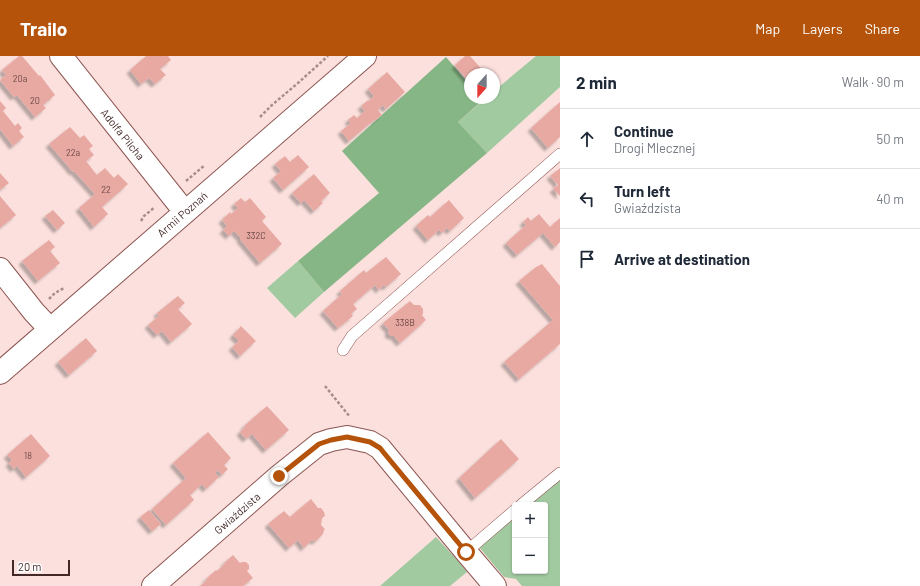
<!DOCTYPE html>
<meta charset="utf-8">
<style>
body{margin:0;font-family:Barlow,sans-serif;background:#f2f2f3;color:#1f2937}
.controls{position:absolute;right:12px;bottom:12px;display:grid;overflow:hidden;border-radius:4px;box-shadow:0 1px 3px #0004}
.controls button{width:36px;height:36px;display:grid;place-items:center;padding:0;border:0;border-bottom:1px solid #e0e1e3;background:#fff;color:#1f2937;font:20px sans-serif}
.compass{position:absolute;left:464px;top:12px;width:36px;height:36px;border-radius:50%;background:#fff;box-shadow:0 1px 3px #0004;rotate:201deg}
.scale{position:absolute;left:12px;bottom:10px;width:58px;box-sizing:border-box;padding-left:4px;border:2px solid #422927;border-top:0;font-size:11px;line-height:14px;white-space:nowrap;color:#422927;-webkit-text-stroke:3px #fff;paint-order:stroke}
.stop{position:absolute;width:12px;height:12px;margin:-9px;border:3px solid #b45309;border-radius:50%;background:#fff}
.stop.end{background:#b45309;border-color:#fff;box-shadow:0 1px 4px #0008}
.list{margin:0;padding:0;list-style:none}
h2{display:flex;justify-content:space-between;align-items:center;height:52px;margin:0;padding:0 16px;font-size:17px}
h2 small{font-size:13px;font-weight:400;color:#747a83}
.list li{display:grid;grid-template-columns:26px 1fr auto;gap:12px;align-items:center;box-sizing:border-box;height:60px;padding:0 16px;border-top:1px solid #e0e1e3}
.list b{display:block;font-size:15px;white-space:nowrap}
.list p{margin:0;font-size:13px;white-space:nowrap;color:#747a83}
.list em{font-size:13px;font-style:normal;color:#747a83}
.icon{flex:none;width:22px;height:22px;fill:none;stroke:currentColor;stroke-width:2;stroke-linecap:round;stroke-linejoin:round}
.map{position:relative;flex:none;width:560px;height:530px;overflow:hidden}
header{display:flex;align-items:center;gap:24px;box-sizing:border-box;height:56px;padding:0 20px;background:#b45309;color:#fff}
header strong{font-size:19px}
nav{display:flex;gap:22px;margin-inline-start:auto;font-size:14px}
main{display:flex}
aside{flex:1;background:#fff}
.map>svg:first-child{display:block}
.green{fill:#a2caa1}
.forest{fill:#86b686}
.building{fill:#e8a9a3;filter:url(#shadow)}
.lines{fill:none;stroke-linecap:round;stroke-linejoin:round}
.service-casing{stroke:#8d5551;stroke-width:12}
.minor-casing{stroke:#8d5551;stroke-width:24}
.tertiary-casing{stroke:#8d5551;stroke-width:24}
.path{stroke:#a88e8b;stroke-width:2.5;stroke-dasharray:3 2;stroke-linecap:butt}
.service{stroke:#fff;stroke-width:11}
.minor{stroke:#fff;stroke-width:22}
.tertiary{stroke:#fff;stroke-width:22}
.route{stroke:#b45309;stroke-width:5}
.labels{text-anchor:middle;dominant-baseline:central;stroke-width:3.5;stroke-linejoin:round;paint-order:stroke}
.number-label{font-size:9px;fill:#6c4946}
.street-label{font-size:11px;fill:#422927;stroke:#fff}
</style>
<header>
<strong>Trailo</strong>
<nav><a>Map</a><a>Layers</a><a>Share</a></nav>
</header>
<main>
<div class="map">
<svg width="560" height="530" viewBox="0 0 560 530">
<defs>
<filter id="shadow"><feDropShadow dx="-3.5" dy="3.5" stdDeviation="1" flood-color="#0004"/></filter>
</defs>
<rect width="100%" height="100%" fill="#fbe0dd"/>
<!-- green -->
<path class="green" d="M 536,0 L 560,0 L 560,31 L 487,97 L 458,66 L 486,42 L 494,42 L 494,35 Z
M 298,205 L 324,236 L 295,262 L 267,232 Z
M 560,421 L 560,530 L 522,530 L 516,523 L 504,521 L 479,491 L 515,460 L 515,515 L 545,515 L 545,449 L 528,449 Z
M 436,481 L 460,507 L 467,516 L 450,530 L 380,530 Z"/>
<!-- forest -->
<path class="forest" d="M 446,1 L 470,29 L 470,42 L 481,42 L 483,44 L 458,66 L 487,97 L 324,236 L 298,205 L 379,137 L 342,95 Z"/>
<!-- building -->
<path class="building" d="M 19,0 L 22,0 L 39,20 L 40,19 L 55,39 L 43,49 L 46,52 L 35,61 L 17,39 L 14,41 L 0,24 L 6,19 L 2,14 Z
M 146,0 L 168,0 L 171,4 L 160,13 L 166,19 L 155,28 L 149,22 L 141,28 L 130,14 Z
M 465,0 L 470,0 L 486,18 L 470,18 L 470,27 L 455,9 Z
M 387,16 L 405,36 L 386,53 L 383,49 L 378,54 L 382,59 L 374,65 L 374,64 L 349,85 L 341,75 L 351,67 L 348,64 L 354,59 L 357,62 L 365,55 L 361,50 L 368,44 L 369,45 L 374,40 L 368,33 Z
M 0,45 L 6,52 L 3,55 L 15,70 L 18,67 L 22,72 L 19,75 L 24,81 L 13,90 L 0,73 Z
M 560,46 L 560,81 L 548,92 L 531,72 Z
M 70,71 L 80,82 L 84,79 L 93,90 L 89,93 L 94,99 L 86,105 L 97,119 L 105,112 L 114,122 L 118,118 L 128,128 L 102,151 L 108,158 L 94,171 L 79,152 L 95,138 L 74,115 L 73,116 L 49,88 Z
M 298,99 L 309,111 L 283,134 L 273,122 L 281,115 L 275,108 L 285,100 L 290,106 Z
M 560,112 L 560,140 L 553,133 L 558,129 L 550,120 Z
M 0,117 L 9,127 L 0,134 Z
M 314,118 L 330,137 L 321,145 L 323,147 L 314,155 L 304,144 L 301,147 L 292,137 Z
M 0,140 L 16,159 L 0,172 Z
M 241,142 L 245,146 L 250,142 L 266,161 L 262,165 L 282,188 L 260,207 L 240,183 L 241,182 L 234,175 L 229,180 L 223,174 L 227,170 L 222,164 L 230,156 L 231,158 L 238,152 L 234,148 Z
M 449,144 L 464,162 L 450,175 L 447,172 L 442,177 L 439,174 L 428,184 L 416,170 L 428,159 L 430,161 Z
M 53,154 L 65,167 L 57,174 L 45,160 Z
M 539,158 L 550,171 L 560,162 L 560,186 L 555,191 L 543,177 L 517,199 L 506,187 L 526,169 L 523,166 L 528,161 L 531,165 Z
M 49,184 L 55,191 L 50,195 L 60,207 L 38,225 L 22,205 Z
M 386,201 L 401,218 L 386,231 L 384,229 L 379,234 L 375,229 L 353,248 L 357,253 L 351,258 L 353,260 L 338,272 L 323,255 L 342,238 L 340,235 L 364,214 L 366,217 Z
M 542,208 L 560,230 L 560,288 L 519,323 L 504,306 L 553,264 L 519,225 L 536,211 Z
M 178,240 L 185,247 L 178,253 L 192,268 L 171,286 L 162,275 L 157,279 L 148,269 L 159,260 L 157,257 Z
M 410,245 L 414,249 L 420,249 L 423,253 L 423,258 L 422,259 L 426,264 L 400,287 L 394,280 L 391,280 L 388,277 L 389,274 L 383,267 Z
M 241,270 L 256,285 L 240,300 L 232,291 L 239,285 L 233,279 Z
M 86,282 L 97,295 L 69,319 L 58,306 Z
M 267,350 L 289,374 L 266,394 L 252,378 L 246,383 L 240,376 L 245,371 L 244,370 Z
M 208,376 L 231,402 L 224,409 L 228,413 L 222,419 L 218,414 L 215,417 L 219,421 L 206,433 L 202,428 L 190,439 L 194,444 L 166,469 L 152,453 L 186,422 L 173,407 Z
M 31,378 L 50,400 L 26,421 L 17,410 L 14,413 L 9,407 L 12,404 L 7,399 Z
M 501,383 L 519,403 L 475,442 L 459,422 Z
M 311,443 L 318,452 L 321,452 L 324,456 L 325,460 L 322,462 L 321,469 L 325,473 L 324,474 L 323,478 L 316,485 L 312,484 L 304,492 L 298,484 L 289,492 L 268,468 L 284,455 L 290,461 Z
M 149,454 L 161,468 L 152,475 L 140,461 Z
M 233,499 L 240,507 L 242,506 L 246,506 L 249,509 L 249,513 L 247,515 L 253,522 L 243,530 L 200,530 L 207,524 L 206,523 L 216,514 L 217,515 L 225,508 L 224,507 Z"/>
<g class="lines">
<!-- service casing -->
<g class="service-casing">
<path id="service" d="M 343,294 L 352,280 L 560,98
M 521,449 L 560,417
M 466,496 L 515,454"/>
</g>
<!-- minor casing -->
<g class="minor-casing">
<path id="minor" d="M 61,0 L 185,156
M 0,213 L 34,256 L 50,273
M 153,530 L 279,420 L 319,388 L 331,384 L 347,381 L 370,386 L 380,392 L 466,496 L 495,530"/>
</g>
<!-- tertiary casing -->
<g class="tertiary-casing">
<path id="tertiary" d="M 0,317 L 365,0"/>
</g>
<!-- path -->
<path class="path" d="M 260,61 L 272,49 L 298,27 L 328,0
M 186,125 L 205,109
M 141,165 L 144,160 L 155,151
M 49,243 L 55,237 L 64,232
M 325,330 L 350,361"/>
<!-- service -->
<use href="#service" class="service"/>
<!-- minor -->
<use href="#minor" class="minor"/>
<!-- tertiary -->
<use href="#tertiary" class="tertiary"/>
</g>
<g class="lines">
<!-- route -->
<path class="route" d="M 279,420 L 319,388 L 331,384 L 347,381 L 370,386 L 380,392 L 384,397 L 466,496"/>
</g>
<g class="labels">
<!-- number labels -->
<g class="number-label">
<text x="20" y="22">20a</text>
<text x="35" y="44">20</text>
<text x="73" y="96">22a</text>
<text x="106" y="133">22</text>
<text x="256" y="179">332C</text>
<text x="405" y="266">338B</text>
<text x="28" y="399">18</text>
</g>
<!-- street labels -->
<g class="street-label">
<text transform="translate(123 78) rotate(51)">Adolfa Pilcha</text>
<text transform="translate(182 158) rotate(-41)">Armii Poznań</text>
<text transform="translate(237 457) rotate(-41)">Gwiaździsta</text>
</g>
</g>
</svg>
<div class="controls">
<button>+</button>
<button>−</button>
</div>
<svg class="compass" viewBox="-18 -18 36 36"><path d="M0-13l5 13h-10z" fill="#e53935"/><path d="M0 13l5-13h-10z" fill="#747a83"/></svg>
<div class="scale">20 m</div>
<div class="stop" style="left:466px;top:496px"></div>
<div class="stop end" style="left:279px;top:420px"></div>
</div>
<aside>
<h2>2 min<small>Walk · 90 m</small></h2>
<ul class="list">
<li><svg class="icon" aria-label="ahead" viewBox="0 0 24 24"><path d="M12 20V5M6 11l6-6 6 6"/></svg><div><b>Continue</b><p>Drogi Mlecznej</p></div><em>50 m</em></li>
<li><svg class="icon" aria-label="left" viewBox="0 0 24 24"><path d="M17 20v-9H6M10 6l-5 5 5 5"/></svg><div><b>Turn left</b><p>Gwiaździsta</p></div><em>40 m</em></li>
<li><svg class="icon" aria-label="arrive" viewBox="0 0 24 24"><path d="M6 21V4h12l-3 4 3 4H6"/></svg><div><b>Arrive at destination</b></div></li>
</ul>
</aside>
</main>
